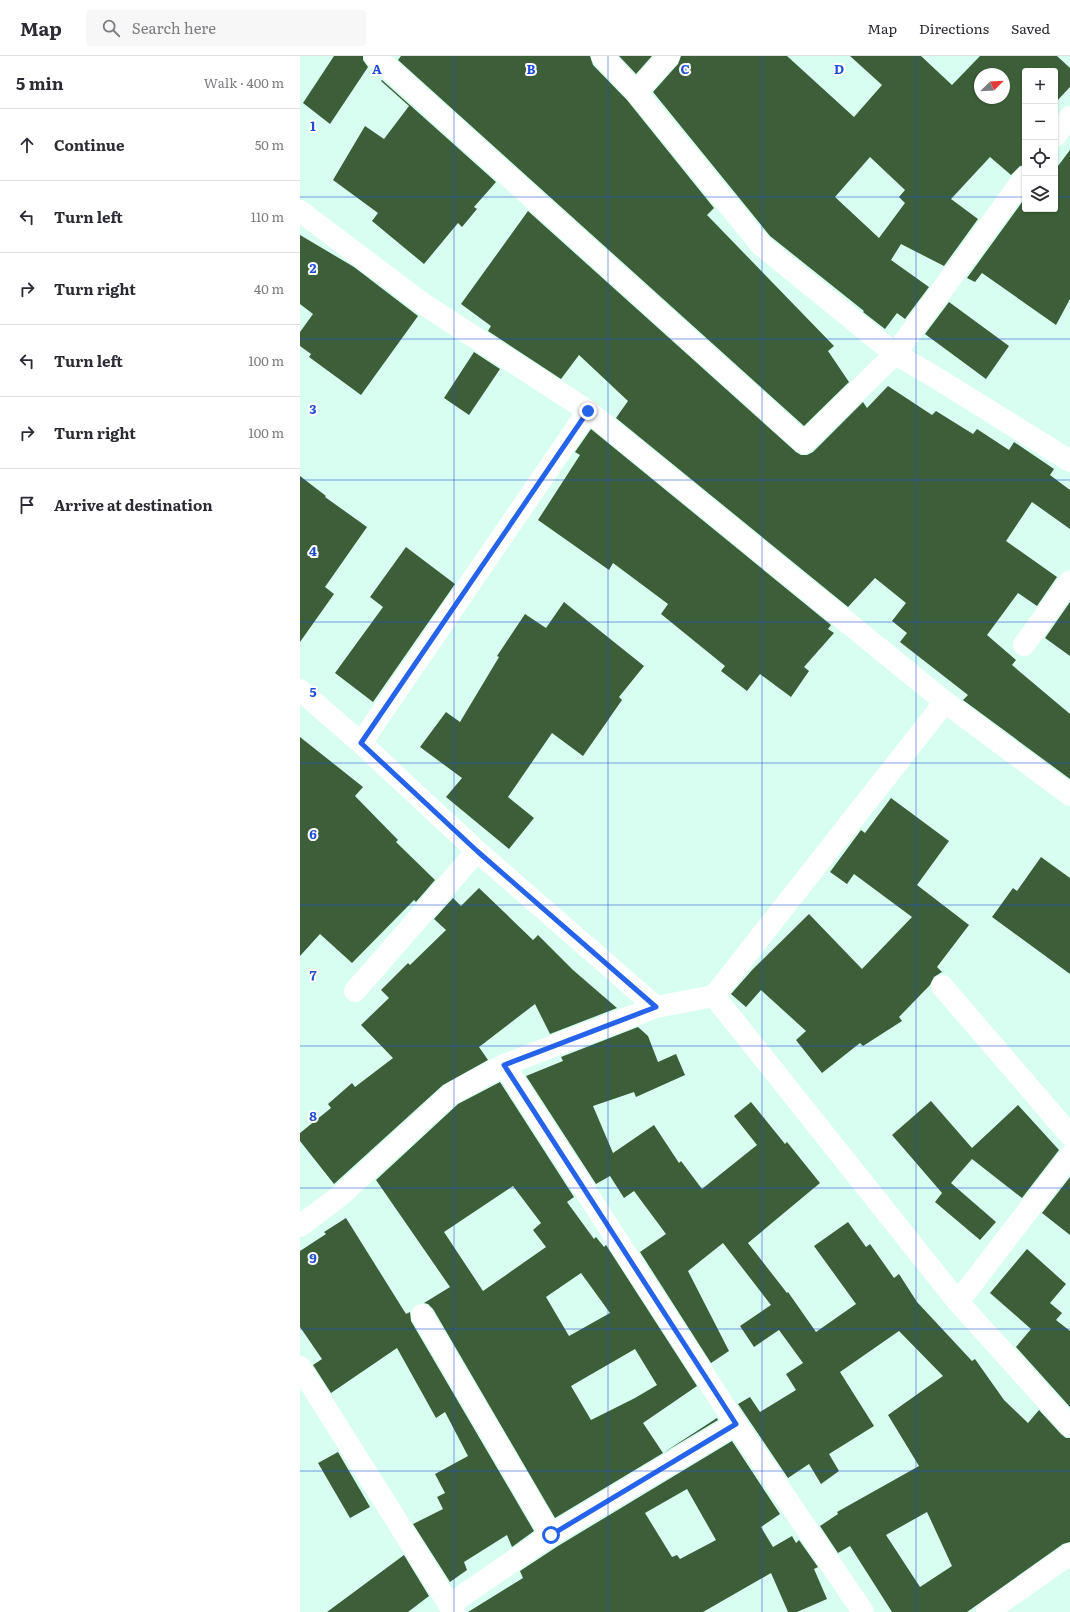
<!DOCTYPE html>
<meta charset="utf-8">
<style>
body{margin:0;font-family:Literata,serif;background:#f7f7f7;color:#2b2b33}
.controls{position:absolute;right:12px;top:12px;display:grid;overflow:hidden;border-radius:4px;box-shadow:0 1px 3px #0004}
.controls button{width:36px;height:36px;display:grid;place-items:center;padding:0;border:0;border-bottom:1px solid #e1e1e2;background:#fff;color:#2b2b33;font:20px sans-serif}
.compass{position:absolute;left:674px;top:12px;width:36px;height:36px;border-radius:50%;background:#fff;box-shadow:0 1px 3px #0004;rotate:66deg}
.stop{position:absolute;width:12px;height:12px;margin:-9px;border:3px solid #2563eb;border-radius:50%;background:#fff}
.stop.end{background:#2563eb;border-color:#fff;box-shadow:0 1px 4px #0008}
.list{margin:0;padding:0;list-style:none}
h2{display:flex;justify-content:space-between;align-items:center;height:52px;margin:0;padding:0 16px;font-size:17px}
h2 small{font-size:13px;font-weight:400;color:#7c7c81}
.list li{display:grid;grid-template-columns:26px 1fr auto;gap:12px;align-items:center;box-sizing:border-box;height:72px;padding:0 16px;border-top:1px solid #e1e1e2}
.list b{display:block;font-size:15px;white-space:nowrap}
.list em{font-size:13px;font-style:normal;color:#7c7c81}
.icon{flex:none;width:22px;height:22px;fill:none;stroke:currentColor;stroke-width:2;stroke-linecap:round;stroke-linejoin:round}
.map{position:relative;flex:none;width:770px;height:1556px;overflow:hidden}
header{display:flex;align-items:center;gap:24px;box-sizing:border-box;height:56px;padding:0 20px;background:#fff;border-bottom:1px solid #e1e1e2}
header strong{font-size:19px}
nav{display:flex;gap:22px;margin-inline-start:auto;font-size:14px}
.search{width:280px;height:36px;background:#f7f7f7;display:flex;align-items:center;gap:10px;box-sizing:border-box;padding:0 14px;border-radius:4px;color:#7c7c81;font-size:15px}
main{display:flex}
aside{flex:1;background:#fff}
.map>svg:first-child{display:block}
.building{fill:#3c5f39;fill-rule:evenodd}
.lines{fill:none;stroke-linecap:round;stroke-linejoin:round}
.street{stroke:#fff;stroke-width:22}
.route{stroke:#2563eb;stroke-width:5}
.grid{fill:none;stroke:#1d4ed8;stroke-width:1;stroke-opacity:0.55}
.grid-label{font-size:13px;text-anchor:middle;font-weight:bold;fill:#1d4ed8;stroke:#fff;stroke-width:4;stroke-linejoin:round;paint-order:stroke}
</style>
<header>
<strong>Map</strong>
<div class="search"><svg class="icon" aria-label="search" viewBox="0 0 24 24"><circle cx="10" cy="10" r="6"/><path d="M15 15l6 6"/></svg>Search here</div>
<nav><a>Map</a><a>Directions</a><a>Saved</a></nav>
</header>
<main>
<aside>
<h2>5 min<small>Walk · 400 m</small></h2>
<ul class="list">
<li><svg class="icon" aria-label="ahead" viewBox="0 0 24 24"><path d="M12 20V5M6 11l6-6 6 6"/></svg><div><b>Continue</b></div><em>50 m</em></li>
<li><svg class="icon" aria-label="left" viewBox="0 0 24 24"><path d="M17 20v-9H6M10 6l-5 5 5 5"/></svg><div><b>Turn left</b></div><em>110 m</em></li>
<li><svg class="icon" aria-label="right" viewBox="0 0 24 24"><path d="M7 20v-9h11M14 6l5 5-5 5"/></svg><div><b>Turn right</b></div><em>40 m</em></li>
<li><svg class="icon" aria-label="left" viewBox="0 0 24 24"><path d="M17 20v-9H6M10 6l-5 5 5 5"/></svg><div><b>Turn left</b></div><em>100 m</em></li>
<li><svg class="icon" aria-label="right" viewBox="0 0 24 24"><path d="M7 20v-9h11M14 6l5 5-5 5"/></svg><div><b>Turn right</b></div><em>100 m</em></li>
<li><svg class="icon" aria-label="arrive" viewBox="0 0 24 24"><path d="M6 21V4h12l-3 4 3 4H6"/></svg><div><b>Arrive at destination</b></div></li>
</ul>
</aside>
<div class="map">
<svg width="770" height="1556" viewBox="0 0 770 1556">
<rect width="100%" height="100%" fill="#d8fef1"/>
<!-- building -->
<path class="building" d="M 34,0 L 63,0 L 63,4 L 68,11 L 30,68 L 3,47 Z
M 101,0 L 290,0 L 293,9 L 327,44 L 414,152 L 407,159 L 534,290 L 528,295 L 549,326 L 504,370 L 98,4 Z
M 319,0 L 352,0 L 336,18 Z
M 381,0 L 487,0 L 554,61 L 582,29 L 550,0 L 621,0 L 652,29 L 680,0 L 757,0 L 770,12 L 770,31 L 755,47 L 755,15 L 725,15 L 725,109 L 720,110 L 711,119 L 690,101 L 651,143 L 678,163 L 644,210 L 601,188 L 591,204 L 629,231 L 605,263 L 597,257 L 585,273 L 563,256 L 564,255 L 470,180 L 353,36 L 378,8 ZM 680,18 L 704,18 L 704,42 L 680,42 ZM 570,101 L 605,134 L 599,141 L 605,147 L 579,182 L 535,141 Z
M 82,24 L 196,126 L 174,151 L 177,153 L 162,171 L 158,167 L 124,208 L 72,165 L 78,157 L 33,124 L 65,70 L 84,83 L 109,50 L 81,25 Z
M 770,94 L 770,243 L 756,269 L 682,217 L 675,226 L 667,222 L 725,142 L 725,155 L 727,153 L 755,153 L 755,114 Z
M 228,155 L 496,396 L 501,399 L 507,399 L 513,396 L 563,346 L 567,352 L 588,330 L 632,359 L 636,355 L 673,378 L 677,373 L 709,394 L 714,386 L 754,413 L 750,419 L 770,434 L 770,473 L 732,446 L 706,485 L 757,521 L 737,550 L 718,537 L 687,579 L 716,604 L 712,609 L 770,658 L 770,723 L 663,644 L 668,639 L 600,586 L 607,577 L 592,565 L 606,547 L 575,522 L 548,551 L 316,362 L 328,345 L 279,299 L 261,323 L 188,275 L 191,270 L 161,248 Z
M 0,179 L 54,211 L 118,260 L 61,339 L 9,301 L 11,298 L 0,290 L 0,276 L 13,258 L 0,248 Z
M 649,246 L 709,290 L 686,323 L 625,278 Z
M 174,296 L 200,313 L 169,359 L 144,342 Z
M 291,373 L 531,569 L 528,573 L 534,577 L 504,611 L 509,615 L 491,641 L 460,618 L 447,635 L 421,615 L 425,610 L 361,558 L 368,548 L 313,507 L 309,514 L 238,464 L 280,399 L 275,396 Z
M 0,420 L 26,440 L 25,441 L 67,471 L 25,531 L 34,538 L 0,586 Z
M 106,491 L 155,528 L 73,646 L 35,617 L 83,551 L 70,541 Z
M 264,546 L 344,610 L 319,641 L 322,644 L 283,700 L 252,677 L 208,741 L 234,762 L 209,793 L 146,741 L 162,722 L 120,691 L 146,656 L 160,666 L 199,601 L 197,600 L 225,558 L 246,572 Z
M 770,546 L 770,600 L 745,582 Z
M 0,681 L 63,731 L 55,740 L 98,784 L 96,786 L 135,824 L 116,846 L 114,844 L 52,907 L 20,878 L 0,900 Z
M 591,742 L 649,785 L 617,829 L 669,869 L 637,911 L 642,916 L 634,921 L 630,929 L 599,961 L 602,965 L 563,990 L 560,987 L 522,1017 L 496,984 L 506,975 L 461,934 L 446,951 L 431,938 L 453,913 L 509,858 L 562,913 L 612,861 L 554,818 L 547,828 L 530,816 L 561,774 L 565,777 Z
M 741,801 L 770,822 L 770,918 L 692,861 L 713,832 L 717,835 Z
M 179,832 L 233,884 L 238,879 L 273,914 L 317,952 L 250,978 L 235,948 L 179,991 L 188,1004 L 143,1029 L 34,1128 L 0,1085 L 0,1077 L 31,1052 L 28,1048 L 52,1027 L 55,1031 L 93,1002 L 61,969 L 89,942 L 81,934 L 108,907 L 110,909 L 146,874 L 134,863 L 153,842 L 161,850 Z
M 338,971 L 348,980 L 358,1006 L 376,998 L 385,1019 L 336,1041 L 334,1036 L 293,1050 L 313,1097 L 354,1069 L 379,1107 L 381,1105 L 402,1133 L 457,1089 L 434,1060 L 451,1046 L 485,1088 L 487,1086 L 520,1127 L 448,1187 L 487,1237 L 488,1236 L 516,1276 L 556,1248 L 514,1190 L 548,1166 L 566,1191 L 570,1188 L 594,1222 L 599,1218 L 617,1246 L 672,1305 L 675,1303 L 704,1344 L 728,1367 L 739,1354 L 761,1378 L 766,1382 L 770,1382 L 770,1486 L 763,1488 L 667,1556 L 592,1556 L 550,1490 L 538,1497 L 520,1470 L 538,1458 L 537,1456 L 619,1410 L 588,1359 L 643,1320 L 599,1275 L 540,1316 L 574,1370 L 529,1398 L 539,1415 L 521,1428 L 509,1408 L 488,1422 L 438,1348 L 450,1341 L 460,1356 L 496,1334 L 486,1318 L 503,1307 L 479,1274 L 454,1291 L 440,1270 L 471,1249 L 423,1187 L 388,1215 L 429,1295 L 411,1307 L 340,1196 L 366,1178 L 334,1135 L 324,1142 L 310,1120 L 296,1128 L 226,1020 L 263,1005 L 261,1001 ZM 627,1456 L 652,1510 L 620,1531 L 586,1479 Z
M 200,1026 L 274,1141 L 267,1146 L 294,1183 L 296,1181 L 304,1191 L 306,1189 L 397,1330 L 343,1367 L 363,1397 L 417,1362 L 418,1364 L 255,1462 L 133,1253 L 128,1248 L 124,1247 L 150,1231 L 76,1124 L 158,1048 ZM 213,1130 L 241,1167 L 233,1174 L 246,1191 L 183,1235 L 144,1176 ZM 281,1217 L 310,1257 L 269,1280 L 246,1241 ZM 335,1293 L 357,1329 L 335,1342 L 291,1364 L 271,1330 Z
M 631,1045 L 672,1092 L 718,1049 L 759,1094 L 722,1142 L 672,1103 L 651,1127 L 696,1166 L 680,1184 L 635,1146 L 642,1137 L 592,1079 Z
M 770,1121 L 770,1179 L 742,1157 Z
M 46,1162 L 106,1258 L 110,1256 L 111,1265 L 234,1475 L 212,1491 L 207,1479 L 164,1506 L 167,1514 L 150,1526 L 113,1468 L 143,1453 L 137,1441 L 145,1437 L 135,1418 L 168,1400 L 145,1356 L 136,1362 L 97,1292 L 31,1337 L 13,1309 L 22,1303 L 0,1271 L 0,1195 L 26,1178 L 24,1176 Z
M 727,1193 L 766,1228 L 750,1247 L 762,1257 L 756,1264 L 770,1275 L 770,1351 L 716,1291 L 731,1273 L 690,1237 Z
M 432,1385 L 480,1458 L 461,1471 L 473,1491 L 492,1480 L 496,1487 L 499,1484 L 518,1511 L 514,1513 L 527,1543 L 497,1556 L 488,1556 L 471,1517 L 403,1556 L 168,1556 L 223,1522 L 220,1515 L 258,1490 ZM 387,1433 L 416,1484 L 380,1503 L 377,1499 L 372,1501 L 345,1457 Z
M 38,1396 L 70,1451 L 50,1462 L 18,1407 Z
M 104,1499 L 129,1540 L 108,1556 L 27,1556 Z"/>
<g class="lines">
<!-- street -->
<path class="street" d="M 75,0 L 504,387 L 595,298 L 725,121
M 302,0 L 336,36 L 461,189 L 595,298 L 630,318 L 770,405
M 336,36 L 369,0
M 755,80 L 770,61
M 0,155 L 122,247 L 288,355 L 645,646 L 770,739
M 724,589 L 770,525
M 0,634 L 61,687 L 177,795 L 356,951 L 414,940 L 658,1246 L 770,1370
M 61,687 L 288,355
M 642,930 L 770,1079
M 55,935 L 177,795
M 414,940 L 645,646
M 204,1009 L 436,1368 L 563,1556
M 0,1170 L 41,1139 L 151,1038 L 204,1009 L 356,951
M 658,1246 L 770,1100
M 122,1259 L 251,1479
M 0,1311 L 154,1556
M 149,1549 L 251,1479 L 436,1368
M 687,1556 L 770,1498"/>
</g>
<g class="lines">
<!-- route -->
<path class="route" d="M 251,1479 L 436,1368 L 204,1009 L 356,951 L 177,795 L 61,687 L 288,355"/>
</g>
<!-- grid -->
<path class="grid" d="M 154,0 L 154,1556M 308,0 L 308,1556M 462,0 L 462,1556M 616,0 L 616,1556M 0,141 L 725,141M 755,141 L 770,141M 0,283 L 770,283M 0,424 L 770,424M 0,566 L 770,566M 0,707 L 770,707M 0,849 L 770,849M 0,990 L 770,990M 0,1132 L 770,1132M 0,1273 L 770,1273M 0,1415 L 770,1415"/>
<g class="grid-label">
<text x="77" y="18">A</text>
<text x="231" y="18">B</text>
<text x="385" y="18">C</text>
<text x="539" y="18">D</text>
<text x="13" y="75">1</text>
<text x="13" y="217">2</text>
<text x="13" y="358">3</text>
<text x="13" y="500">4</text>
<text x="13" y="641">5</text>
<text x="13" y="783">6</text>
<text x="13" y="924">7</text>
<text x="13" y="1065">8</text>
<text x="13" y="1207">9</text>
</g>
</svg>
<div class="controls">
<button>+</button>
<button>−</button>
<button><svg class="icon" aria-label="locate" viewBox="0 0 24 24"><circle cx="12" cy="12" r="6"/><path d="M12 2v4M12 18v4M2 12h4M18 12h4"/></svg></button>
<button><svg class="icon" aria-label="layers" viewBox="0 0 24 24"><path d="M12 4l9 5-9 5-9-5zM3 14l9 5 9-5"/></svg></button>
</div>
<svg class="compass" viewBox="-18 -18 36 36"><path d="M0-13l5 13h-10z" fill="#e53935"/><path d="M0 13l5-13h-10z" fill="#7c7c81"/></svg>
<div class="stop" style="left:251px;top:1479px"></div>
<div class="stop end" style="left:288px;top:355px"></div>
</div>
</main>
